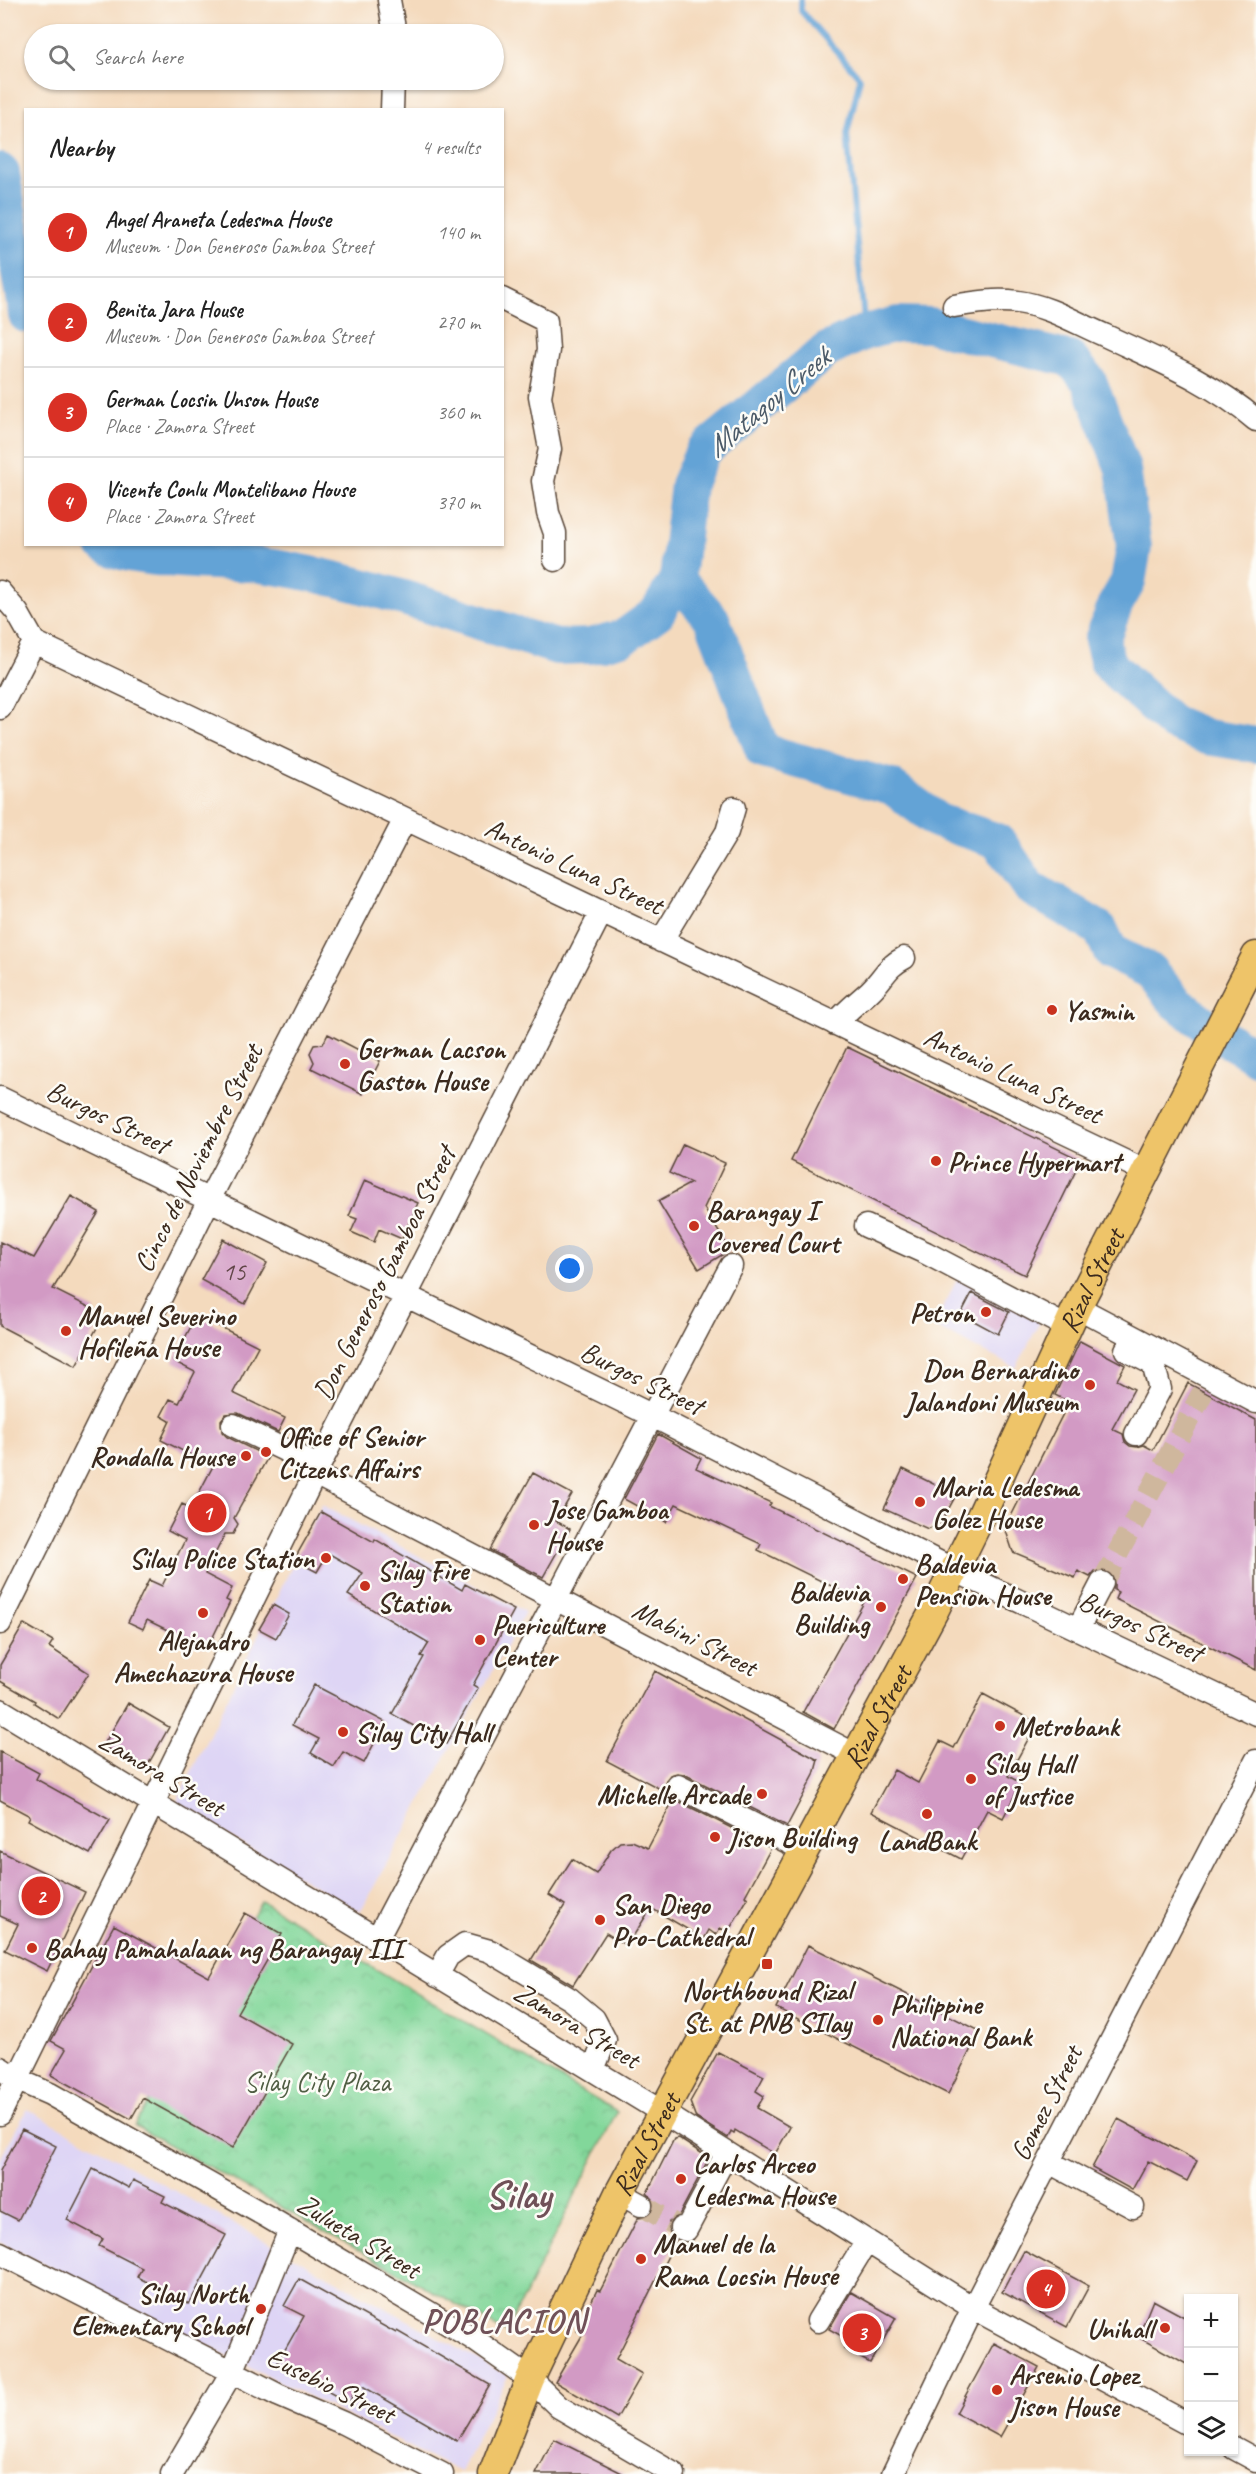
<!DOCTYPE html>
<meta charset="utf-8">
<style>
body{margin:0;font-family:Caveat,sans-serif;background:#f2f2f2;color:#222}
.controls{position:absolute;right:18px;bottom:18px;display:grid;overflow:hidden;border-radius:0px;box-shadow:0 2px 4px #0004}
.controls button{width:54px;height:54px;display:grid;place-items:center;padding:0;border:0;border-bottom:2px solid #e0e0e0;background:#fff;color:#222;font:30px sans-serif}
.you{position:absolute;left:570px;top:1269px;width:21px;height:21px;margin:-15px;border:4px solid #fff;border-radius:50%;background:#1a73e8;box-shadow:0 0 0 9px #1a73e833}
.badge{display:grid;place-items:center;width:39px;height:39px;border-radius:50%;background:#d93025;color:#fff;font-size:20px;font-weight:700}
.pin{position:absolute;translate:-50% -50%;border:3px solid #fff;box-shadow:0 2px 6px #0006}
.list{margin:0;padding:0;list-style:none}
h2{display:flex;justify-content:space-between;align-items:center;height:78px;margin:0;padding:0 24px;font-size:26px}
h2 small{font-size:20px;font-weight:400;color:#767676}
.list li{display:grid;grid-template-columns:39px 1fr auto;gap:18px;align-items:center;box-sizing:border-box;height:90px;padding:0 24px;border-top:2px solid #e0e0e0}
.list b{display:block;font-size:22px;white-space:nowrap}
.list p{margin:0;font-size:20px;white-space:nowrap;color:#767676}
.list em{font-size:20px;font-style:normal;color:#767676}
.icon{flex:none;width:33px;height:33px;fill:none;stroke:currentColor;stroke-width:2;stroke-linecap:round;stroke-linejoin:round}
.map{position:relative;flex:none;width:1256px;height:2474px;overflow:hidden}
.search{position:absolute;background:#fff;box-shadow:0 2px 4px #0004;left:24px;top:24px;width:480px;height:66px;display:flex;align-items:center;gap:15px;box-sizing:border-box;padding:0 21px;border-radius:33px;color:#767676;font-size:22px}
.panel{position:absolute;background:#fff;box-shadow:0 2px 4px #0004;left:24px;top:108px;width:480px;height:438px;border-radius:0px}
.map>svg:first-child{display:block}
.built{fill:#ded5f5}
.park{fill:url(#park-crowns);stroke:#5e805c;stroke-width:1.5}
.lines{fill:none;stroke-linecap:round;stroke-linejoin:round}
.stream{stroke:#63a3d6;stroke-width:6}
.river{stroke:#63a3d6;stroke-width:36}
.building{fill:#d29ac4}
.minor-tunnel{stroke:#cfb79d;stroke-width:22;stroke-dasharray:22 11;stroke-linecap:butt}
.minor-casing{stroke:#574436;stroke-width:25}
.major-casing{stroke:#574436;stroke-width:31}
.minor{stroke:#fff;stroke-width:22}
.major{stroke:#eec469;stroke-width:28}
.poi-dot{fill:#c8321e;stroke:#fdfcf7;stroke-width:2}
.labels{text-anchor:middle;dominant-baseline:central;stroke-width:5;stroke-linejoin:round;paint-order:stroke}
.number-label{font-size:26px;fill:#614648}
.street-label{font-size:28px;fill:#3b2a1e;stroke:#fdfcf7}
.poi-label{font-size:28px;font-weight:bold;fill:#3b2a1e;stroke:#fdfcf7;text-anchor:start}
.park-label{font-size:28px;fill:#505e43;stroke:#fdfcf7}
.water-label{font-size:30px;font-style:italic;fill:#4b5a68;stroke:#fdfcf7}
.district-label{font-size:34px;font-weight:bold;letter-spacing:1.5px;fill:#705158;stroke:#fdfcf7}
.town-label{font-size:40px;font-weight:bold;fill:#705158;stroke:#fdfcf7}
</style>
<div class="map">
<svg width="1256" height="2474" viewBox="0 0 1256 2474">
<defs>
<pattern id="park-crowns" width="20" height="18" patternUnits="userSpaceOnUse" patternTransform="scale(1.5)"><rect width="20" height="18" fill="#82d79a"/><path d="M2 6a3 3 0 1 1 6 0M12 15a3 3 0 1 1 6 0" fill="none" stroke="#71b984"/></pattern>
</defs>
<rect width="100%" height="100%" fill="#fdfcf7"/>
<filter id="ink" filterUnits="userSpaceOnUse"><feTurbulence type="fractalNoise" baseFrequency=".0167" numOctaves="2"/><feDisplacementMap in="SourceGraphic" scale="12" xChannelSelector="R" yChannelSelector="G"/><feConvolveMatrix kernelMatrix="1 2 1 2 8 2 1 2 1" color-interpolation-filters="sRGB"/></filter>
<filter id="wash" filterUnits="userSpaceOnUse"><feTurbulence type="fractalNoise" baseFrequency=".008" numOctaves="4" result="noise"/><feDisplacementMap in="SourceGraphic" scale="24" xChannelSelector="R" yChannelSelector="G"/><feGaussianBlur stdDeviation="1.35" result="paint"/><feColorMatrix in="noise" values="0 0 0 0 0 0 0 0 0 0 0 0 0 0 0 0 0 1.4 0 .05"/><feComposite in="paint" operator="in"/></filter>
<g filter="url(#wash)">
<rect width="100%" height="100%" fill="#f4dabd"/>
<!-- built -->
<path class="built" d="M 960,1274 L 1043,1316 L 1016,1368 L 933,1326 Z
M 322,1505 L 525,1612 L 360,1912 L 175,1805 Z
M 27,2109 L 508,2376 L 460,2472 L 0,2242 L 0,2159 Z"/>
<!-- park -->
<path class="park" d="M 261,1901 L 617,2112 L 506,2332 L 135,2126 Z"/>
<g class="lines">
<!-- stream -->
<path class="stream" d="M 801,0 L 801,11 L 860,78 L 847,134 L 865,332"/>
<!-- river -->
<path class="river" d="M 0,171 L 2,173 L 26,315
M 103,544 C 124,562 226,561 259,565 C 361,578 459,617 557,647 L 590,646 L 624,637 L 657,613 L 677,579 L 688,485 L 703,451 L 827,350 L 865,332 L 898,324 L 929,325 L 1070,359 L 1089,381 L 1123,469 L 1134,547 L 1128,582 L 1116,603 L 1102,640 L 1108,664 L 1171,722 L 1207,737 L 1256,745
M 677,579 L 712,619 L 763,751 L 892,787 L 938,821 L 998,841 L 1029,887 L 1100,929 L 1111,952 L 1150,971 L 1176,1002 L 1216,1033 L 1251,1053 L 1256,1058"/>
</g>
<g id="blocks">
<!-- building -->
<path class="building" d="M 328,1034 L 380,1061 L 363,1094 L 311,1068 L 314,1062 L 310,1053 L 314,1045 L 323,1044 Z
M 847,1047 L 1081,1160 L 1025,1275 L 791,1161 Z
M 683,1144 L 725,1163 L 704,1208 L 730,1250 L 699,1269 L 658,1201 L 691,1183 L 669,1173 Z
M 365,1180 L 418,1203 L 402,1239 L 379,1229 L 374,1242 L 351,1232 L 357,1219 L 349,1216 Z
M 71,1196 L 99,1212 L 53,1289 L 95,1310 L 90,1319 L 99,1324 L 76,1366 L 0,1326 L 0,1242 L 34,1258 Z
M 223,1239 L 267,1263 L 245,1304 L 201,1280 Z
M 972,1293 L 1009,1312 L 998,1334 L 961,1314 Z
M 197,1315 L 258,1346 L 233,1393 L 285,1418 L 278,1432 L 238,1413 L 226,1414 L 221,1420 L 222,1432 L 227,1437 L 268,1457 L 234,1518 L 238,1524 L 233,1534 L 225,1534 L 205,1574 L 232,1588 L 226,1600 L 230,1602 L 208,1647 L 204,1645 L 202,1647 L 147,1620 L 143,1629 L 128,1622 L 149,1580 L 162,1586 L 185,1540 L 168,1531 L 182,1504 L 191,1508 L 213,1466 L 161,1440 L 170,1421 L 161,1416 L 170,1399 L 179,1403 L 195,1372 L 173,1361 Z
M 1080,1341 L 1125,1365 L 1117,1380 L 1134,1389 L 1112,1429 L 1123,1434 L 1125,1442 L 1130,1446 L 1137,1447 L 1144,1445 L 1153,1450 L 1188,1383 L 1256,1420 L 1256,1670 L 1115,1599 L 1118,1592 L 1114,1590 L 1114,1576 L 1108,1571 L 1095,1571 L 1090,1577 L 1078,1571 L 1075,1578 L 1013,1552 L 1005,1528 L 1069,1402 L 1055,1395 Z
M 658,1434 L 701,1458 L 696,1468 L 771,1503 L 769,1506 L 917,1578 L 834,1729 L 803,1712 L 864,1602 L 758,1550 L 761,1544 L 676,1504 L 666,1522 L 624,1499 Z
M 903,1469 L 956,1495 L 941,1523 L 928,1529 L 884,1509 Z
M 533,1473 L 572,1494 L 556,1521 L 570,1529 L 543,1577 L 490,1550 Z
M 321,1512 L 374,1542 L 375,1539 L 462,1590 L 465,1584 L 514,1610 L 473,1685 L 478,1688 L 446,1744 L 392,1714 L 424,1657 L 421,1656 L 429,1643 L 348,1595 L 363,1573 L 328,1553 L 317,1572 L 294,1560 Z
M 273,1605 L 289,1614 L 276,1638 L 259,1629 Z
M 24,1624 L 53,1641 L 49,1647 L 89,1673 L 59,1719 L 34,1703 L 35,1701 L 0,1681 L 0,1665 Z
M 655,1671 L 818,1760 L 814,1775 L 787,1826 L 684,1774 L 677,1773 L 670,1775 L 666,1780 L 666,1792 L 607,1761 Z
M 314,1685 L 385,1722 L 364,1763 L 343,1752 L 334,1767 L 311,1753 L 319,1739 L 292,1725 Z
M 983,1694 L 1037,1723 L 1008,1776 L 1021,1783 L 1003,1818 L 987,1810 L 961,1859 L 871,1812 L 894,1770 L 918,1783 L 940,1741 L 954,1748 Z
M 128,1703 L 169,1727 L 145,1770 L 103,1746 Z
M 0,1752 L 39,1773 L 36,1779 L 110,1820 L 90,1854 L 28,1820 L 30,1816 L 0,1800 Z
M 674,1799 L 771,1848 L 745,1896 L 748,1898 L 728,1932 L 720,1928 L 716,1935 L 709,1930 L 704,1939 L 651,1908 L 627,1946 L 606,1933 L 573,1985 L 531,1960 L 565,1905 L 549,1895 L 572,1859 L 596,1874 L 611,1850 L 620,1842 L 632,1841 L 648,1848 Z
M 0,1851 L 85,1892 L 47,1971 L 5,1950 L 18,1924 L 0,1916 Z
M 245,1913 L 282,1934 L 237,2013 L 292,2044 L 233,2148 L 143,2098 L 131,2119 L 51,2075 L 66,2049 L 51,2041 L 114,1925 L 209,1977 Z
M 808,1945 L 980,2031 L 948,2094 L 776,2008 Z
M 718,2052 L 764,2076 L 756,2091 L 764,2096 L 757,2108 L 790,2127 L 775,2154 L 735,2130 L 734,2133 L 731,2131 L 728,2138 L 696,2118 L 690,2102 Z
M 1118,2119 L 1197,2161 L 1187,2181 L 1148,2161 L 1132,2190 L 1092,2168 Z
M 22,2129 L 56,2146 L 18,2220 L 0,2211 L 0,2171 Z
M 678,2138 L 709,2158 L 679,2215 L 669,2222 L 668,2230 L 676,2240 L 616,2359 L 642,2374 L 617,2418 L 555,2382 L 583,2334 L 577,2331 L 597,2290 L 600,2291 L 638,2218 L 647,2217 L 653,2211 L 653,2199 L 647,2193 L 674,2139 Z
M 93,2169 L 129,2188 L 133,2180 L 165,2196 L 162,2202 L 226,2235 L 189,2304 L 137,2277 L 142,2268 L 99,2246 L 103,2239 L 67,2220 Z
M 1024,2251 L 1089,2286 L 1067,2327 L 1002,2292 Z
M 299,2279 L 396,2333 L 397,2331 L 490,2385 L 457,2441 L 359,2384 L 349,2403 L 277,2364 L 304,2316 L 284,2306 Z
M 851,2292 L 896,2318 L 870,2363 L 844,2349 L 849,2340 L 829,2329 Z
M 1153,2300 L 1188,2319 L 1188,2365 L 1138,2337 Z
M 994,2343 L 1039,2367 L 1000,2437 L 956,2413 Z
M 554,2439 L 624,2474 L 536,2474 Z"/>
</g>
</g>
<g filter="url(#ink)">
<use href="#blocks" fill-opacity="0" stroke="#574436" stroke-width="1.5"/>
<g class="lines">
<!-- minor-tunnel -->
<path class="minor-tunnel" d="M 1102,1583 L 1203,1392
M 641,2205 L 681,2228"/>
<!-- minor casing -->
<g class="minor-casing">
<path id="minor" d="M 389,0 L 395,34
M 392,110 L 393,80
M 502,299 L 546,321 L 548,350 L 540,396 L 550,449 L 543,481 L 548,513 L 555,533 L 555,560
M 954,306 C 976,302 997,299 1018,302 C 1049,306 1076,323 1104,335 C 1157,360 1211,381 1256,420
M 0,592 L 17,612 L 34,642 L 1145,1171
M 0,708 L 34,642
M 661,941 L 727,832 L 734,808
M 835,1024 C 848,1009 857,1003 870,991 C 884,978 886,967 904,958
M 0,1098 L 651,1415 L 954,1570 L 1256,1714
M 866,1226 L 926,1253 L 1067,1327
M 1077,1307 L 1256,1402
M 1126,1350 L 1153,1364 L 1160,1389 L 1136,1434
M 233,1425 L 318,1466
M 315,1474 L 856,1755
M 0,1623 L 209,1200 L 405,819
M 1078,1629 L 1102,1583
M 0,1710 L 662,2112 L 973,2308 L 1188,2424
M 678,1786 L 804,1850
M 377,1939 L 731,1266
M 437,1976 L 448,1956 L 465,1944 L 490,1951 L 570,1999 L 594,2019 L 605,2040 L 593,2070
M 0,2068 L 18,2080 L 50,2094 L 266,2216 L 472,2338 L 530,2379 L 559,2407 L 674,2474
M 0,2114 L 315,1474 L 601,913
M 1049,2162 L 1133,2207
M 619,2193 L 641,2205
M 681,2228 L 686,2230 L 727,2153
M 0,2253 L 278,2395 L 343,2423 L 442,2474
M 818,2321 L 867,2241
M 1234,2448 L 1256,2460
M 172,2474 L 233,2370 L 290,2230
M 893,2474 L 973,2308 L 1256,1761"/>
</g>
<!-- major casing -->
<g class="major-casing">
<g id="major">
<path id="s1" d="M 493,2474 L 530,2379 L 619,2193 L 935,1609 L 982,1514 L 1077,1307 L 1256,956"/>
</g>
</g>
<!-- minor -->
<use href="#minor" class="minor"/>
<!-- major -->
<use href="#major" class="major"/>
</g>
</g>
<!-- markers -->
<g class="poi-dot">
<circle cx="1052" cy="1010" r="6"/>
<circle cx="345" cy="1064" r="6"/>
<circle cx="936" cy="1161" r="6"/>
<circle cx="694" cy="1226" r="6"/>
<circle cx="986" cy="1312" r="6"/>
<circle cx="66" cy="1331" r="6"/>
<circle cx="1090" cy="1385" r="6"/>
<circle cx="266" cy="1452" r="6"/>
<circle cx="246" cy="1456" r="6"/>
<circle cx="920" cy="1502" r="6"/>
<circle cx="534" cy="1525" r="6"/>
<circle cx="326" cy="1558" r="6"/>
<circle cx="903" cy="1579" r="6"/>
<circle cx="365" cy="1586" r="6"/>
<circle cx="881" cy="1607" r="6"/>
<circle cx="203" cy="1613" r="6"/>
<circle cx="480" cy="1640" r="6"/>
<circle cx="1000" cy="1726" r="6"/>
<circle cx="343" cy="1732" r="6"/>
<circle cx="971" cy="1779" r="6"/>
<circle cx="762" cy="1794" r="6"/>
<circle cx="927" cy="1814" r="6"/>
<circle cx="715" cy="1837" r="6"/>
<circle cx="600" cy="1920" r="6"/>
<circle cx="32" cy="1948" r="6"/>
<rect x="761" y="1958" width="12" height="12" rx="3"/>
<circle cx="878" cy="2020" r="6"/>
<circle cx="681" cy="2179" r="6"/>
<circle cx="641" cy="2259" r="6"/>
<circle cx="261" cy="2309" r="6"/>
<circle cx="1165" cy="2328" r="6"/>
<circle cx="997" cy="2390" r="6"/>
</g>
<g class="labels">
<!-- number labels -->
<g class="number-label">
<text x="234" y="1271">15</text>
</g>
<!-- street labels -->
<g class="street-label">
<text transform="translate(574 866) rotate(25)">Antonio Luna Street</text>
<text transform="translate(1013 1075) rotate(25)">Antonio Luna Street</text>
<text transform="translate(108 1117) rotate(26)">Burgos Street</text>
<text transform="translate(198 1158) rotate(-63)">Cinco de Noviembre Street</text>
<text transform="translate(384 1273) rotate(-63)">Don Generoso Gamboa Street</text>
<text stroke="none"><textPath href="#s1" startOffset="1336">Rizal Street</textPath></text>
<text transform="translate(642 1378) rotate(26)">Burgos Street</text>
<text transform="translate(1141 1626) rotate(25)">Burgos Street</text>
<text transform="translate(695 1638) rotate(27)">Mabini Street</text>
<text stroke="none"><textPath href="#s1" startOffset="850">Rizal Street</textPath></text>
<text transform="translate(162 1773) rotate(31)">Zamora Street</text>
<text transform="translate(577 2025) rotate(31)">Zamora Street</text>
<text transform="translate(1046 2103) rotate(-63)">Gomez Street</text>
<text stroke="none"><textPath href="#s1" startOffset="364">Rizal Street</textPath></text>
<text transform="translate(359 2236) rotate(31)">Zulueta Street</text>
<text transform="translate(331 2385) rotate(26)">Eusebio Street</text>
</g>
<!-- poi labels -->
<g class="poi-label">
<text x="1064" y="1010">Yasmin</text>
<text x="357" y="1048">German Lacson<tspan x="357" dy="32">Gaston House</tspan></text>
<text x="948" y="1161">Prince Hypermart</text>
<text x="706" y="1210">Barangay I<tspan x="706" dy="32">Covered Court</tspan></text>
<text x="974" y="1312" text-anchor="end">Petron</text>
<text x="78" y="1315">Manuel Severino<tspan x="78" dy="32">Hofileña House</tspan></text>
<text x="1078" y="1369" text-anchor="end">Don Bernardino<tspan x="1078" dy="32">Jalandoni Museum</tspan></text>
<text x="278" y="1436">Office of Senior<tspan x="278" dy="32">Citzens Affairs</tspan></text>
<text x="234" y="1456" text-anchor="end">Rondalla House</text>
<text x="932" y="1486">Maria Ledesma<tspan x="932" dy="32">Golez House</tspan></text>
<text x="546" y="1509">Jose Gamboa<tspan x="546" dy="32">House</tspan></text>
<text x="314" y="1558" text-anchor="end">Silay Police Station</text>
<text x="915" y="1563">Baldevia<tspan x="915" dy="32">Pension House</tspan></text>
<text x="377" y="1570">Silay Fire<tspan x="377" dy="32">Station</tspan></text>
<text x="869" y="1591" text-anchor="end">Baldevia<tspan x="869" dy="32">Building</tspan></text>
<text x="492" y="1624">Puericulture<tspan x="492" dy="32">Center</tspan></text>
<text x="203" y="1640" text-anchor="middle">Alejandro<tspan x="203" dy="32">Amechazura House</tspan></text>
<text x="1012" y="1726">Metrobank</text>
<text x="355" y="1732">Silay City Hall</text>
<text x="983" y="1763">Silay Hall<tspan x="983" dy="32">of Justice</tspan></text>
<text x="750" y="1794" text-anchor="end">Michelle Arcade</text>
<text x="727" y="1837">Jison Building</text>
<text x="927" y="1840" text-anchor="middle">LandBank</text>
<text x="612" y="1904">San Diego<tspan x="612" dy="32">Pro-Cathedral</tspan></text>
<text x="44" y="1948">Bahay Pamahalaan ng Barangay III</text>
<text x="767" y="1990" text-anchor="middle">Northbound Rizal<tspan x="767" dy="32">St. at PNB SIlay</tspan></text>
<text x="890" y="2004">Philippine<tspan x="890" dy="32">National Bank</tspan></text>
<text x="693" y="2163">Carlos Arceo<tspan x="693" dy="32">Ledesma House</tspan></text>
<text x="653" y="2243">Manuel de la<tspan x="653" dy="32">Rama Locsin House</tspan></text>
<text x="249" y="2293" text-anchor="end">Silay North<tspan x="249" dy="32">Elementary School</tspan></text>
<text x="1153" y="2328" text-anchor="end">Unihall</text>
<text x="1009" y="2374">Arsenio Lopez<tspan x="1009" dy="32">Jison House</tspan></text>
</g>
<!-- park labels -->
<g class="park-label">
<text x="317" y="2081">Silay City Plaza</text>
</g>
<!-- water labels -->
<g class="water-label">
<text transform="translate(768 402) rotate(-40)">Matagoy Creek</text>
</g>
<!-- district labels -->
<g class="district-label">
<text x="504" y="2320">POBLACION</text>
</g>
<!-- town labels -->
<g class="town-label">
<text x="518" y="2195">Silay</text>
</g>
</g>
</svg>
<div class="controls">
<button>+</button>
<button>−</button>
<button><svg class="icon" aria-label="layers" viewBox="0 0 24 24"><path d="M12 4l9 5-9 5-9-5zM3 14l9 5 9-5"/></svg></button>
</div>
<div class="you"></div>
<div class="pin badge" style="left:207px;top:1513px">1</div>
<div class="pin badge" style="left:41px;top:1896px">2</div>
<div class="pin badge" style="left:862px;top:2333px">3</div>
<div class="pin badge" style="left:1046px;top:2289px">4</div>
<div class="search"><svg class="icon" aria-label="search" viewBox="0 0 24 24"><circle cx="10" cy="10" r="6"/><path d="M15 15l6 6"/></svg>Search here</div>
<section class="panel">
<h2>Nearby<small>4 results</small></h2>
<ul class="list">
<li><span class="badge">1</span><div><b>Angel Araneta Ledesma House</b><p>Museum · Don Generoso Gamboa Street</p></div><em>140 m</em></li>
<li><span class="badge">2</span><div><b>Benita Jara House</b><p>Museum · Don Generoso Gamboa Street</p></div><em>270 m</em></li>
<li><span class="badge">3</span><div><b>German Locsin Unson House</b><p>Place · Zamora Street</p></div><em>360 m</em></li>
<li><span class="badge">4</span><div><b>Vicente Conlu Montelibano House</b><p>Place · Zamora Street</p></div><em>370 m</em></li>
</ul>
</section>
</div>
